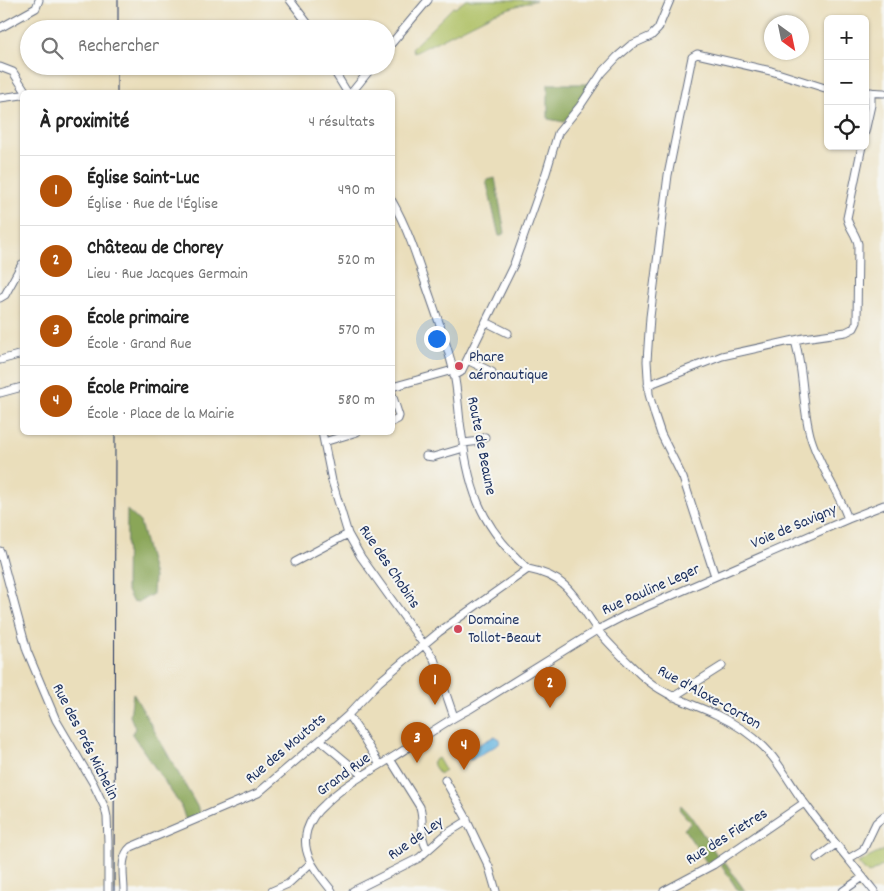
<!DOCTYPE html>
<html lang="fr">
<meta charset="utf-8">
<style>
body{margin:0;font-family:Dekko,sans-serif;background:#f2f2f2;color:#222}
.controls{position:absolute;right:15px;top:15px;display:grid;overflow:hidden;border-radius:8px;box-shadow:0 1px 4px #0004}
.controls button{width:45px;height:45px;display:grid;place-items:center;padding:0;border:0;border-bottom:1px solid #e0e0e0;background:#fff;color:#222;font:25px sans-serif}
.compass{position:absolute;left:764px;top:15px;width:45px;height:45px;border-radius:50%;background:#fff;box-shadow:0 1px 4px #0004;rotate:147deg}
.you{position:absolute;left:436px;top:338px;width:18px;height:18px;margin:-12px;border:4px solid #fff;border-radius:50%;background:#1a73e8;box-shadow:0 0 0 8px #1a73e833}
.badge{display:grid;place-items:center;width:32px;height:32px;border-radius:50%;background:#b45309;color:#fff;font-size:16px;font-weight:700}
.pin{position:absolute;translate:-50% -41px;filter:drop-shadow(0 1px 2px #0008)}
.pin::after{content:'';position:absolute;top:26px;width:18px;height:15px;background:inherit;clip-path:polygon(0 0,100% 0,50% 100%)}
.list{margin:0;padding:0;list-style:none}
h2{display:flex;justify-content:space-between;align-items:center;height:65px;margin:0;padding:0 20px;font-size:21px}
h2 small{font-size:16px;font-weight:400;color:#767676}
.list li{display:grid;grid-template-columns:32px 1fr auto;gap:15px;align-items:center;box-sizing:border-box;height:70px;padding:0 20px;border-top:1px solid #e0e0e0}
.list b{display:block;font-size:19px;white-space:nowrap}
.list p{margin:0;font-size:16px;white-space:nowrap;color:#767676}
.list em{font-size:16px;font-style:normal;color:#767676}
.icon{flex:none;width:28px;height:28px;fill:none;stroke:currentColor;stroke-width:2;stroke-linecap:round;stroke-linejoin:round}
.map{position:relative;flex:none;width:884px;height:891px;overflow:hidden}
.search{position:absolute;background:#fff;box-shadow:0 1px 4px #0004;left:20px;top:20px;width:375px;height:55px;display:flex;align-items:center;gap:12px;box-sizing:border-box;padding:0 18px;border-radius:28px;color:#767676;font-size:19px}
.panel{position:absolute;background:#fff;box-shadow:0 1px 4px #0004;left:20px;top:90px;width:375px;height:345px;border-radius:8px}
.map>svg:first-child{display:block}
.green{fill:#aec063;stroke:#647860}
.forest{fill:#8aa659;stroke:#526a5c}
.water{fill:#66b5e0;stroke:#40729f}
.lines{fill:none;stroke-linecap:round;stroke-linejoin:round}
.minor-casing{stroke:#636c7f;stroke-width:9}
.minor{stroke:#fff;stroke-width:7}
.rail{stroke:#1b2f5e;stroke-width:1}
.poi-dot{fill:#d1495b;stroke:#f6f6f2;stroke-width:2}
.labels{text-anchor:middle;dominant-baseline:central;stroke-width:4;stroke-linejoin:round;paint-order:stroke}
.poi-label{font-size:16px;fill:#1b2f5e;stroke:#f6f6f2;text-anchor:start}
.street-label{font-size:16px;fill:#1b2f5e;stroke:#f6f6f2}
</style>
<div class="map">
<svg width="884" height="891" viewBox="0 0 884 891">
<rect width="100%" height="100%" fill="#f6f6f2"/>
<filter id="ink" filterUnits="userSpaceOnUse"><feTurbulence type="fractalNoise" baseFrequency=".02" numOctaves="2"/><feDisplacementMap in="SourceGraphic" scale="10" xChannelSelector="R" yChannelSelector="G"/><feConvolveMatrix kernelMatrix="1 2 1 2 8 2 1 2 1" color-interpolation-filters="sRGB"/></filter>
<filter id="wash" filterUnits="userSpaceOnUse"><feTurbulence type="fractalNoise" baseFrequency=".0096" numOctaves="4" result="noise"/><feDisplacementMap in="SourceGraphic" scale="20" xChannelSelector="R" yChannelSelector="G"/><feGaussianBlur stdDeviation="1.12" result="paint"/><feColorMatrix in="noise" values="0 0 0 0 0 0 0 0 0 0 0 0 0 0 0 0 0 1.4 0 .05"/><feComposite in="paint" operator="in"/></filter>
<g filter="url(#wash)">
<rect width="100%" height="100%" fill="#eadebb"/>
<!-- green -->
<path class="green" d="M 466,0 L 536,0 L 494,13 L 414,53 L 412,48 L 453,7 L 455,8 Z
M 438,758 L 445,770 L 439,774 L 432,762 Z
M 884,850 L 884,865 L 868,874 L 858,863 Z"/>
<!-- forest -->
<path class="forest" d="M 548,84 L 593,84 L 564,122 L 548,119 Z
M 495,178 L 505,233 L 499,236 L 486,180 Z
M 127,510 L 140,522 L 154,577 L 153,594 L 138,602 L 132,601 L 126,589 Z
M 133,693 L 202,815 L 186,821 L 181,806 L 132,734 L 135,728 L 130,716 Z
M 681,805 L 690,815 L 719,858 L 707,863 L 684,829 L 691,823 L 679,809 Z
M 724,861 L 745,891 L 738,891 L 721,864 Z"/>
<!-- water -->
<path class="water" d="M 495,736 L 500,739 L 499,744 L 471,760 L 465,758 L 464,756 L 465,752 Z"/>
</g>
<g filter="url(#ink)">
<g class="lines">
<!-- minor casing -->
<g class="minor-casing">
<path id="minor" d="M 290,0 L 312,29
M 0,28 L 36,8 L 39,0
M 386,50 L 428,0
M 331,66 L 347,92
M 0,67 L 13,72 L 26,92
M 352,92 L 373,66
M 865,92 L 884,93
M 0,98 L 22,95
M 865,132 L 871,105 L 871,92
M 392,201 C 407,227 416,255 425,282 C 435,311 446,340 453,369 C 457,386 458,404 460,422 C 469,488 477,523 528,569
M 0,298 L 5,295 L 22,264
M 486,322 L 508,333
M 795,341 C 804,371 802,404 810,435 C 818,465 838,490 848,519
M 0,360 L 22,354
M 467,360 L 492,372
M 454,376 L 461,372 L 514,264 L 546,173 L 558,133 L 580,106 L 602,73 L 617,57 L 631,45 L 651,36 L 658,29 L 670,0
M 648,385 L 722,356 L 804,338 L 846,332 L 854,328 L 857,322 L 858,244 C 856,234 849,228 847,218 L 862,146
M 392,387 L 453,370
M 0,393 L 22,387
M 392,394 L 399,416 L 398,419 L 392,422
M 322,432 L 332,481 L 348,534 L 361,557 L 434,659 L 454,717
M 324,442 L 357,432
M 463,443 L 481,441 L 485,437
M 426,456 L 433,457 L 464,448
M 0,551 L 27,651 L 56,720 L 93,783 L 105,808 L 107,817 L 108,841 L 108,891
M 295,562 L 348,534
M 528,569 C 569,577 575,598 596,628 C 607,643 628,662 641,675 C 665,697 689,702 717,715 C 734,723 751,734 764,747 C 781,764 791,786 806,805 C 827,834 851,862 874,891
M 715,576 L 683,478 L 661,434 L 655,416 L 649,394 L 647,361 L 650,317 L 668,175 L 692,57 L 697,54 L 771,71 L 828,89
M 673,697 L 722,666
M 348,715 L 359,731 L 380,765
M 320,740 L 362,775
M 390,759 L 420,807 C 425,822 418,837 428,850
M 445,780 L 467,819 L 467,821 L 489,867 L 496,891
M 817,858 L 836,844
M 848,859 L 863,850 L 876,823 L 884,816
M 124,891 C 124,877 119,857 131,847 L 258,793 L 320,740 L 348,715 L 379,682 L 410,656 L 439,632 L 528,569
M 272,891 L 288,884 L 311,863
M 332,891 C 318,873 300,855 307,830 C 310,821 317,811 324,805 C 343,785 370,772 393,757 C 419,741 443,722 470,709 L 597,630 L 624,616 L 848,519 L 884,505
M 353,891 L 419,858 L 446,834 L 467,821
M 664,891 L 713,865 L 804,803
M 843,891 L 863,877"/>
</g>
<!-- minor -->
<use href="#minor" class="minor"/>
<!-- rail -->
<path class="rail" d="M 118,29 L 118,0
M 117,92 L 117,66
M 114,891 L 115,432"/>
</g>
</g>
<!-- markers -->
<g class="poi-dot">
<circle cx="459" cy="366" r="5"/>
<circle cx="458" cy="629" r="5"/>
</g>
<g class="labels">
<!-- poi labels -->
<g class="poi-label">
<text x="469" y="357">Phare<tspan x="469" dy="18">aéronautique</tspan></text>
<text x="468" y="620">Domaine<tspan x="468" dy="18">Tollot-Beaut</tspan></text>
</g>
<!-- street labels -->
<g class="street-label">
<text transform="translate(481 446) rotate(79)">Route de Beaune</text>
<text transform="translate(794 527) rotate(-23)">Voie de Savigny</text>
<text transform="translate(389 567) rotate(56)">Rue des Chobins</text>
<text transform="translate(651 590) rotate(-24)">Rue Pauline Leger</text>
<text transform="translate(709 698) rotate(29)">Rue d'Aloxe-Corton</text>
<text transform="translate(85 742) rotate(63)">Rue des Prés Michelin</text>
<text transform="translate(286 749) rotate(-40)">Rue des Moutots</text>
<text transform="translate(344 775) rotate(-36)">Grand Rue</text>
<text transform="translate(727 837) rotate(-32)">Rue des Fietres</text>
<text transform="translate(416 839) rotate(-35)">Rue de Ley</text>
</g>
</g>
</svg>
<div class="controls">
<button>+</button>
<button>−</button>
<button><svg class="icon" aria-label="locate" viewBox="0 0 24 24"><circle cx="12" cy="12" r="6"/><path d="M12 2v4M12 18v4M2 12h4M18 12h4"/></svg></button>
</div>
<svg class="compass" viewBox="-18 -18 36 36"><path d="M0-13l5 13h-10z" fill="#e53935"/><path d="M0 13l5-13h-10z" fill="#767676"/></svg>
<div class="you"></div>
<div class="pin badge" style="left:435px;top:705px">1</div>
<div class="pin badge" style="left:550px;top:708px">2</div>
<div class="pin badge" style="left:417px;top:763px">3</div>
<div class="pin badge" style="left:464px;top:770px">4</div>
<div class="search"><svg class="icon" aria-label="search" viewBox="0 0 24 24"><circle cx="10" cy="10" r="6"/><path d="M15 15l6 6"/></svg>Rechercher</div>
<section class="panel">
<h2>À proximité<small>4 résultats</small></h2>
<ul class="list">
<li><span class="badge">1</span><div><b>Église Saint-Luc</b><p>Église · Rue de l'Église</p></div><em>490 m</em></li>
<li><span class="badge">2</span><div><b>Château de Chorey</b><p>Lieu · Rue Jacques Germain</p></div><em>520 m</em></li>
<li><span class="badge">3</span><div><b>École primaire</b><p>École · Grand Rue</p></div><em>570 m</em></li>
<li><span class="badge">4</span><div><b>École Primaire</b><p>École · Place de la Mairie</p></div><em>580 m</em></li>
</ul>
</section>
</div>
